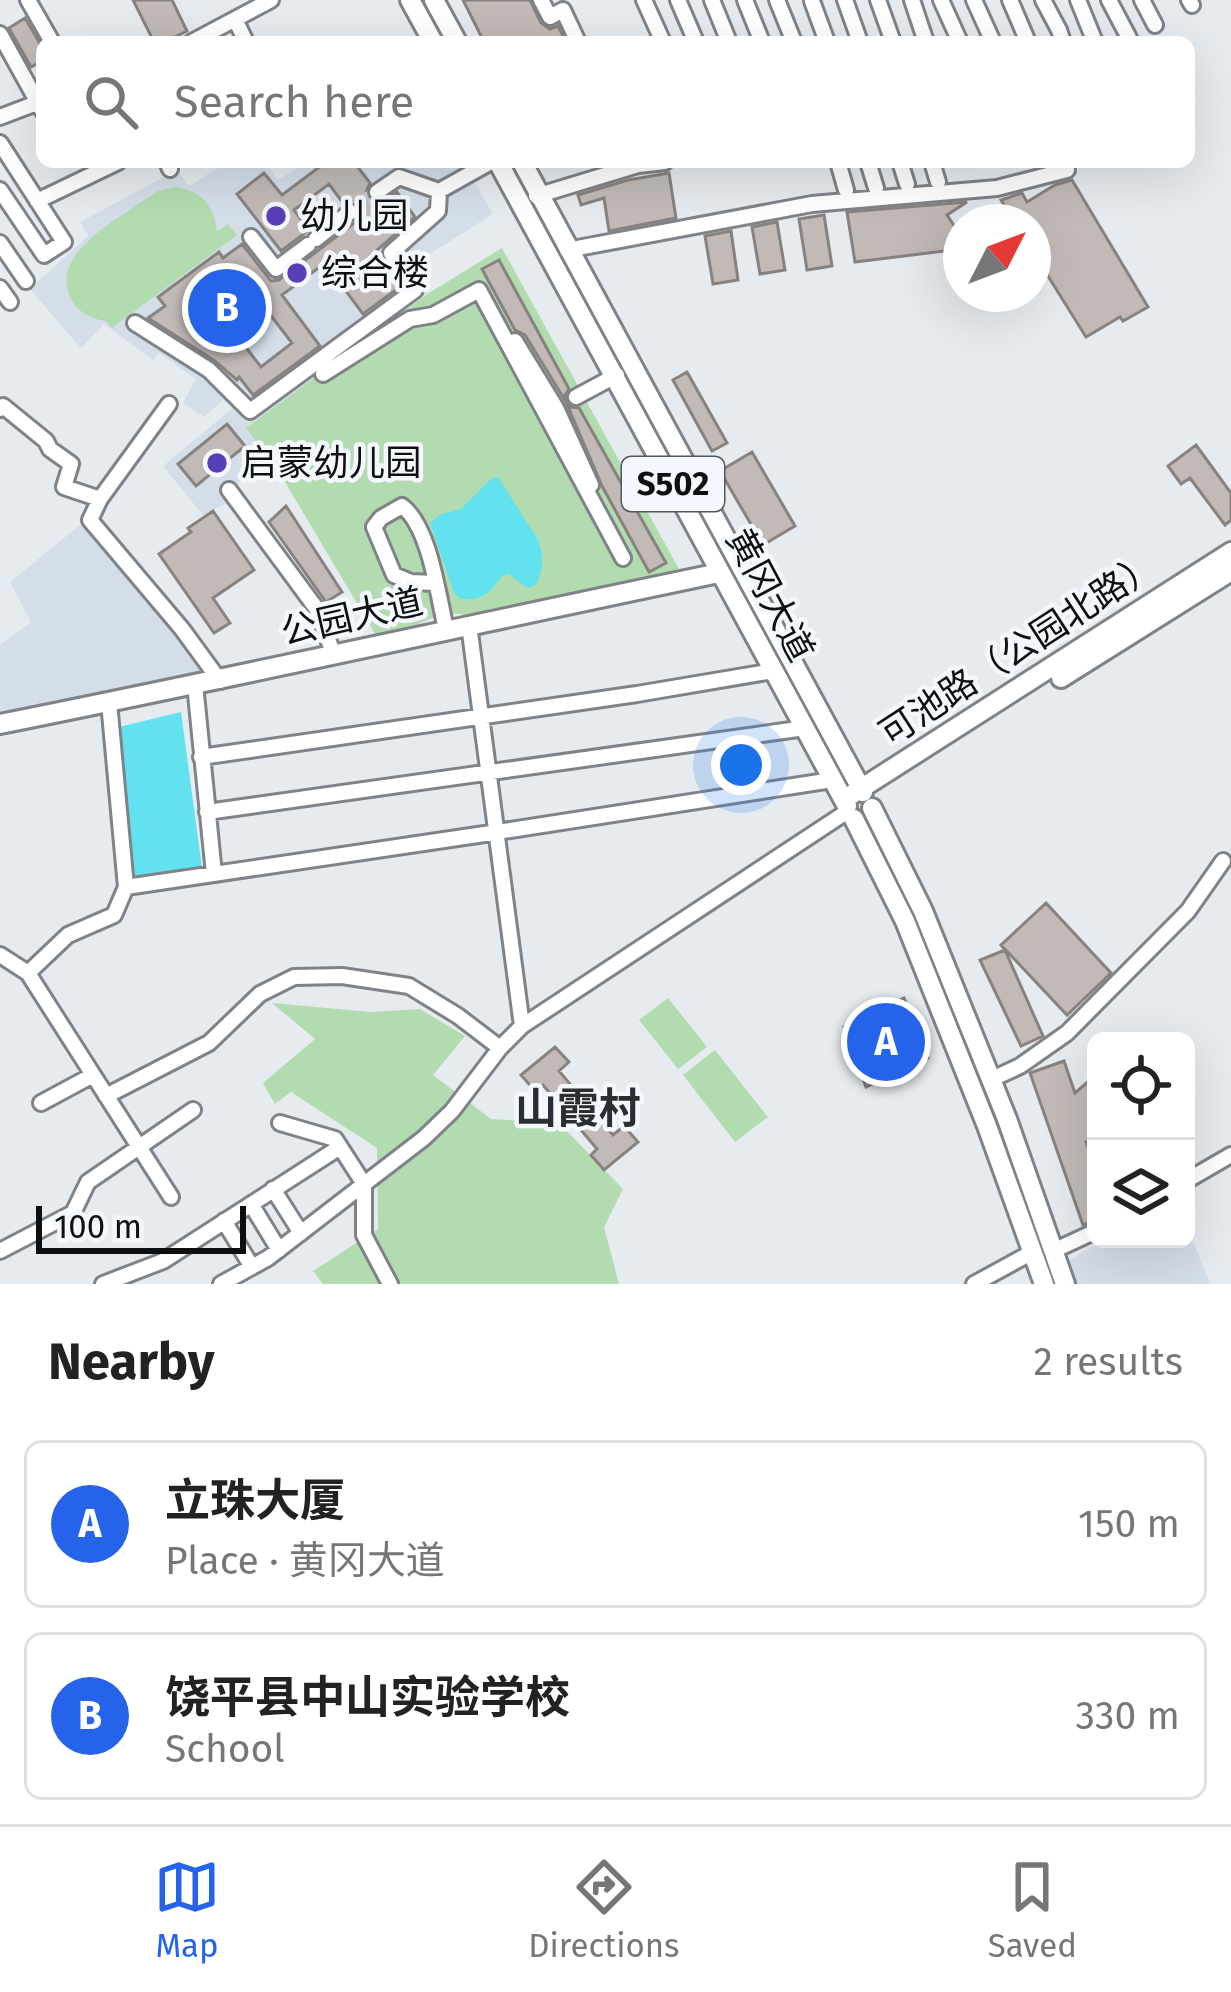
<!DOCTYPE html>
<meta charset="utf-8">
<style>
body{margin:0;font-family:"Fira Sans","Noto Sans SC",sans-serif;background:#f6f6f6;color:#222}
.controls{position:absolute;right:36px;bottom:36px;display:grid;overflow:hidden;border-radius:18px;box-shadow:0 12px 48px #0002}
.controls button{width:108px;height:108px;display:grid;place-items:center;padding:0;border:0;border-bottom:3px solid #e0e0e0;background:#fff;color:#222;font:60px sans-serif}
.compass{position:absolute;left:943px;top:204px;width:108px;height:108px;border-radius:50%;background:#fff;box-shadow:0 12px 48px #0002;rotate:48deg}
.scale{position:absolute;left:36px;bottom:30px;width:210px;box-sizing:border-box;padding-left:12px;border:6px solid #0e0f11;border-top:0;font-size:33px;line-height:42px;white-space:nowrap;color:#0e0f11;-webkit-text-stroke:9px #f4f8fe;paint-order:stroke}
.you{position:absolute;left:741px;top:765px;width:42px;height:42px;margin:-30px;border:9px solid #fff;border-radius:50%;background:#1a73e8;box-shadow:0 0 0 18px #1a73e833}
.badge{display:grid;place-items:center;width:78px;height:78px;border-radius:50%;background:#2563eb;color:#fff;font-size:39px;font-weight:700}
.pin{position:absolute;translate:-50% -50%;border:6px solid #fff;box-shadow:0 3px 12px #0006}
.list{margin:0;padding:0;list-style:none}
h2{display:flex;justify-content:space-between;align-items:center;height:156px;margin:0;padding:0 48px;font-size:51px}
h2 small{font-size:39px;font-weight:400;color:#767676}
.list li{display:grid;grid-template-columns:78px 1fr auto;gap:36px;align-items:center;box-sizing:border-box;height:168px;margin:0 24px 24px;padding:0 24px;border:3px solid #e0e0e0;border-radius:18px}
.list b{display:block;font-size:45px;white-space:nowrap}
.list p{margin:0;font-size:39px;white-space:nowrap;color:#767676}
.list em{font-size:39px;font-style:normal;color:#767676}
.icon{flex:none;width:66px;height:66px;fill:none;stroke:currentColor;stroke-width:2;stroke-linecap:round;stroke-linejoin:round}
.map{position:relative;flex:none;width:1231px;height:1284px;overflow:hidden}
.search{position:absolute;background:#fff;box-shadow:0 12px 48px #0002;left:36px;right:36px;top:36px;height:132px;display:flex;align-items:center;gap:30px;box-sizing:border-box;padding:0 42px;border-radius:18px;color:#767676;font-size:45px}
.sheet{height:540px;background:#fff}
nav{display:flex;justify-content:space-around;align-items:center;box-sizing:border-box;height:168px;border-top:3px solid #e0e0e0;background:#fff;font-size:33px;color:#767676}
nav a{display:grid;justify-items:center;gap:6px}
nav .on{color:#2563eb}
.map>svg:first-child{display:block}
.built{fill:#d4dee9}
.green{fill:#b2dcaf}
.water{fill:#62e1ee}
.building{fill:#c1bab7;stroke:#88827f;stroke-width:3;fill-rule:evenodd}
.lines{fill:none;stroke-linecap:round;stroke-linejoin:round}
.minor-tunnel{stroke:#c6cacf;stroke-width:14;stroke-dasharray:14 7;stroke-linecap:butt}
.minor-casing{stroke:#7f8387;stroke-width:20}
.major-casing{stroke:#7f8387;stroke-width:24}
.minor{stroke:#fff;stroke-width:14}
.major{stroke:#fff;stroke-width:18}
.poi-dot{fill:#583fb7;stroke:#f4f8fe;stroke-width:4.5}
.labels{text-anchor:middle;dominant-baseline:central;stroke-width:9;stroke-linejoin:round;paint-order:stroke}
.shield{fill:#f4f8fe;stroke:#535558;stroke-width:3}
.shield-label{font-size:33px;font-weight:bold;fill:#0e0f11}
.poi-label{font-size:36px;fill:#0e0f11;stroke:#f4f8fe;text-anchor:start}
.street-label{font-size:36px;fill:#0e0f11;stroke:#f4f8fe}
.quarter-label{font-size:42px;font-weight:bold;fill:#2a2e32;stroke:#f4f8fe}
</style>
<div class="map">
<svg width="1231" height="1284" viewBox="0 0 1231 1284">
<rect width="100%" height="100%" fill="#e6ebf0"/>
<!-- built -->
<path class="built" d="M 228,162 L 265,162 L 278,180 L 307,162 L 395,162 L 397,166 L 406,162 L 463,162 L 493,214 L 411,266 L 429,293 L 247,427 L 271,460 L 236,485 L 243,495 L 203,515 L 163,466 L 233,408 L 223,400 L 204,417 L 183,403 L 196,379 L 159,353 L 153,360 L 104,324 L 81,348 L 30,289 L 88,236 L 80,222 L 177,170 L 189,186 Z
M 85,521 L 156,604 L 204,674 L 0,713 L 0,645 L 31,622 L 10,582 Z
M 1186,1223 L 1210,1284 L 1072,1284 L 1064,1263 L 1107,1239 L 1186,1239 Z"/>
<!-- green -->
<path class="green" d="M 176,187 C 202,191 214,206 217,231 L 228,224 L 237,235 L 112,328 L 106,321 C 90,319 75,311 69,294 C 52,252 120,218 149,197 L 158,191 Z
M 502,248 L 679,569 L 469,616 C 445,609 430,619 409,628 C 399,633 388,635 377,637 L 279,472 L 246,428 L 429,293 Z
M 668,998 L 707,1047 L 678,1069 L 639,1020 Z
M 272,1003 L 371,1012 L 420,1009 L 465,1036 L 433,1075 L 491,1119 L 559,1123 L 623,1189 L 604,1227 L 619,1284 L 323,1284 L 313,1271 L 378,1229 L 377,1148 L 291,1092 L 275,1104 L 263,1083 L 315,1039 Z
M 715,1050 L 768,1117 L 735,1142 L 683,1075 Z"/>
<!-- water -->
<path class="water" d="M 498,477 L 537,538 C 544,553 544,570 536,585 L 527,588 L 509,574 L 504,575 C 488,591 489,600 460,599 L 454,592 L 430,523 L 439,515 L 461,509 L 492,478 Z
M 181,712 L 202,868 L 133,879 L 119,727 Z"/>
<!-- building -->
<path class="building" d="M 133,0 L 172,0 L 187,31 L 164,42 L 154,42 Z
M 463,0 L 530,0 L 541,23 L 550,29 L 558,26 L 566,42 L 484,42 Z
M 25,18 L 42,47 L 42,61 L 31,67 L 9,28 Z
M 326,162 L 354,162 L 370,183 L 366,192 L 368,199 L 379,203 L 397,192 L 415,217 L 377,250 L 400,287 L 363,314 L 325,263 L 282,295 L 320,346 L 253,395 L 239,377 L 237,380 L 215,361 L 148,318 L 165,306 L 158,297 L 219,252 L 223,258 L 242,244 L 271,281 L 279,280 L 357,221 L 361,215 L 359,206 L 353,201 L 343,203 L 329,184 L 294,210 L 309,230 L 281,251 L 237,194 L 264,173 L 282,195 ZM 265,308 L 292,343 L 261,367 L 234,332 Z
M 669,173 L 676,218 L 609,231 L 604,198 L 581,205 L 578,195 L 628,180 Z
M 1072,180 L 1148,307 L 1123,321 L 1120,317 L 1086,337 L 1033,252 L 1033,222 L 1015,222 L 1001,200 L 1022,193 L 1027,202 L 1055,185 Z
M 967,202 L 947,215 L 961,236 L 961,249 L 855,262 L 847,212 Z
M 824,215 L 832,266 L 807,270 L 799,219 Z
M 777,222 L 785,270 L 760,274 L 752,227 Z
M 731,231 L 738,280 L 713,284 L 705,236 Z
M 499,260 L 569,389 L 565,395 L 567,403 L 571,407 L 579,408 L 666,563 L 649,572 L 602,486 L 566,402 L 525,335 L 515,330 L 482,269 Z
M 687,372 L 727,443 L 712,451 L 673,380 Z
M 227,424 L 245,446 L 196,486 L 178,464 Z
M 1196,445 L 1231,493 L 1231,520 L 1225,525 L 1190,478 L 1181,484 L 1168,466 Z
M 752,452 L 795,526 L 763,545 L 720,471 Z
M 286,506 L 342,592 L 326,602 L 269,522 Z
M 213,511 L 254,570 L 213,598 L 230,623 L 214,633 L 159,554 L 191,532 L 188,528 Z
M 1046,903 L 1111,973 L 1067,1015 L 1001,945 Z
M 1005,950 L 1043,1036 L 1021,1046 L 980,960 Z
M 904,998 L 928,1058 L 866,1087 L 844,1027 Z
M 555,1047 L 569,1062 L 559,1071 L 613,1135 L 624,1126 L 638,1142 L 604,1170 L 591,1155 L 597,1149 L 543,1085 L 535,1091 L 521,1075 Z
M 1064,1061 L 1075,1093 L 1096,1075 L 1096,1139 L 1086,1142 L 1096,1169 L 1096,1220 L 1083,1225 L 1030,1073 Z"/>
<g class="lines">
<!-- minor-tunnel -->
<path class="minor-tunnel" d="M 350,212 L 377,192"/>
<!-- minor casing -->
<g class="minor-casing">
<path id="minor" d="M 28,0 L 52,42
M 541,0 L 550,17 L 563,10 L 578,42
M 644,0 L 663,42
M 678,0 L 696,42
M 712,0 L 729,42
M 745,0 L 762,42
M 777,0 L 794,42
M 845,0 L 860,42
M 878,0 L 893,42
M 912,0 L 926,42
M 941,0 L 960,42
M 974,0 L 993,42
M 1010,0 L 1028,42
M 1043,0 L 1059,30 L 1063,42
M 1078,0 L 1095,42
M 1109,0 L 1129,38
M 1142,0 L 1155,25
M 1189,0 L 1192,5
M 812,1 L 827,42
M 235,19 L 246,42
M 0,34 L 42,110
M 192,42 L 271,0
M 0,117 L 42,101
M 0,143 L 64,242 L 44,255 L 0,190
M 167,162 L 170,169
M 838,162 L 846,190
M 868,162 L 876,188
M 900,162 L 907,184
M 932,162 L 938,182
M 439,191 L 491,162
M 536,196 L 638,165 L 665,162
M 37,201 L 118,162
M 251,237 L 276,269 L 308,245
M 316,239 L 350,212
M 0,243 L 26,281
M 567,250 L 812,204 L 997,188 L 1067,170
M 0,288 L 10,302
M 135,323 L 209,370 L 250,411 L 415,290 L 391,253 L 438,211 L 439,191 L 399,177 L 377,192
M 515,341 L 556,408 L 591,485
M 323,374 L 410,319 L 433,315 L 479,290 L 623,558
M 576,397 L 617,375
M 0,409 L 3,406 L 46,441 L 50,449 L 71,464 L 64,487 L 100,499 L 90,520 L 182,629 L 220,681
M 229,490 L 316,608 L 334,655
M 100,499 L 169,404
M 435,583 L 411,582 L 394,575 L 374,527 L 381,518 L 402,506 C 430,527 438,596 446,629
M 469,625 L 522,1026
M 195,684 L 214,874
M 109,702 L 126,887 L 498,832
M 201,757 L 637,694 L 773,671
M 207,812 L 805,728
M 497,832 L 832,780
M 126,887 L 114,915 L 68,935 L 28,973 L 171,1197
M 0,955 L 28,973
M 992,1079 L 1020,1066 L 1067,1033 L 1188,911 L 1223,861
M 106,1096 L 209,1043 L 260,994 L 294,977 L 342,976 L 409,986 L 458,1016 L 500,1048
M 41,1103 L 93,1075
M 280,1123 L 335,1139 L 364,1184 L 364,1235 L 390,1284
M 1186,1181 L 1231,1155
M 273,1189 L 301,1233
M 251,1204 L 279,1250
M 224,1221 L 252,1267
M 0,1251 L 73,1213 L 88,1182 L 193,1110
M 1053,1251 L 1096,1231
M 103,1284 L 163,1261 L 340,1147
M 221,1284 L 268,1258 L 424,1138 L 452,1111 L 500,1048 L 522,1026 L 848,811
M 974,1284 L 1029,1254"/>
</g>
<!-- major casing -->
<g class="major-casing">
<path id="major" d="M 410,0 L 433,42
M 434,0 L 457,42
M 498,162 L 847,806
M 522,162 L 863,792
M 1061,678 L 1231,571
M 0,724 C 240,676 479,623 719,573
M 851,795 L 1231,552
M 872,808 L 923,911 L 1007,1119 L 1065,1284
M 854,819 L 905,921 L 987,1126 L 1044,1284"/>
</g>
<!-- minor -->
<use href="#minor" class="minor"/>
<!-- major -->
<use href="#major" class="major"/>
</g>
<!-- markers -->
<g class="poi-dot">
<circle cx="276" cy="216" r="12"/>
<circle cx="297" cy="273" r="12"/>
<circle cx="217" cy="463" r="12"/>
</g>
<g class="labels">
<!-- shield labels -->
<rect class="shield" x="622" y="457" width="102" height="54" rx="9"/>
<g class="shield-label">
<text x="673" y="484">S502</text>
</g>
<!-- poi labels -->
<g class="poi-label">
<text x="300" y="216">幼儿园</text>
<text x="321" y="273">综合楼</text>
<text x="241" y="463">启蒙幼儿园</text>
</g>
<!-- street labels -->
<g class="street-label">
<text transform="translate(770 595) rotate(62)">黄冈大道</text>
<text transform="translate(352 617) rotate(-13)">公园大道</text>
<text transform="translate(1019 649) rotate(-33)">可池路（公园北路）</text>
</g>
<!-- quarter labels -->
<g class="quarter-label">
<text x="578" y="1109">山霞村</text>
</g>
</g>
</svg>
<div class="controls">
<button><svg class="icon" aria-label="locate" viewBox="0 0 24 24"><circle cx="12" cy="12" r="6"/><path d="M12 2v4M12 18v4M2 12h4M18 12h4"/></svg></button>
<button><svg class="icon" aria-label="layers" viewBox="0 0 24 24"><path d="M12 4l9 5-9 5-9-5zM3 14l9 5 9-5"/></svg></button>
</div>
<svg class="compass" viewBox="-18 -18 36 36"><path d="M0-13l5 13h-10z" fill="#e53935"/><path d="M0 13l5-13h-10z" fill="#767676"/></svg>
<div class="scale">100 m</div>
<div class="you"></div>
<div class="pin badge" style="left:886px;top:1042px">A</div>
<div class="pin badge" style="left:227px;top:308px">B</div>
<div class="search"><svg class="icon" aria-label="search" viewBox="0 0 24 24"><circle cx="10" cy="10" r="6"/><path d="M15 15l6 6"/></svg>Search here</div>
</div>
<section class="sheet">
<h2>Nearby<small>2 results</small></h2>
<ul class="list">
<li><span class="badge">A</span><div><b>立珠大厦</b><p>Place · 黄冈大道</p></div><em>150 m</em></li>
<li><span class="badge">B</span><div><b>饶平县中山实验学校</b><p>School</p></div><em>330 m</em></li>
</ul>
</section>
<nav>
<a class="on"><svg class="icon" aria-label="map" viewBox="0 0 24 24"><path d="M3 6l6-2 6 2 6-2v14l-6 2-6-2-6 2zM9 4v14M15 6v14"/></svg>Map</a>
<a><svg class="icon" aria-label="directions" viewBox="0 0 24 24"><path d="M12 3l9 9-9 9-9-9zM9 14v-3h6M13 9l2 2-2 2"/></svg>Directions</a>
<a><svg class="icon" aria-label="saved" viewBox="0 0 24 24"><path d="M7 4h10v16l-5-4-5 4z"/></svg>Saved</a>
</nav>
